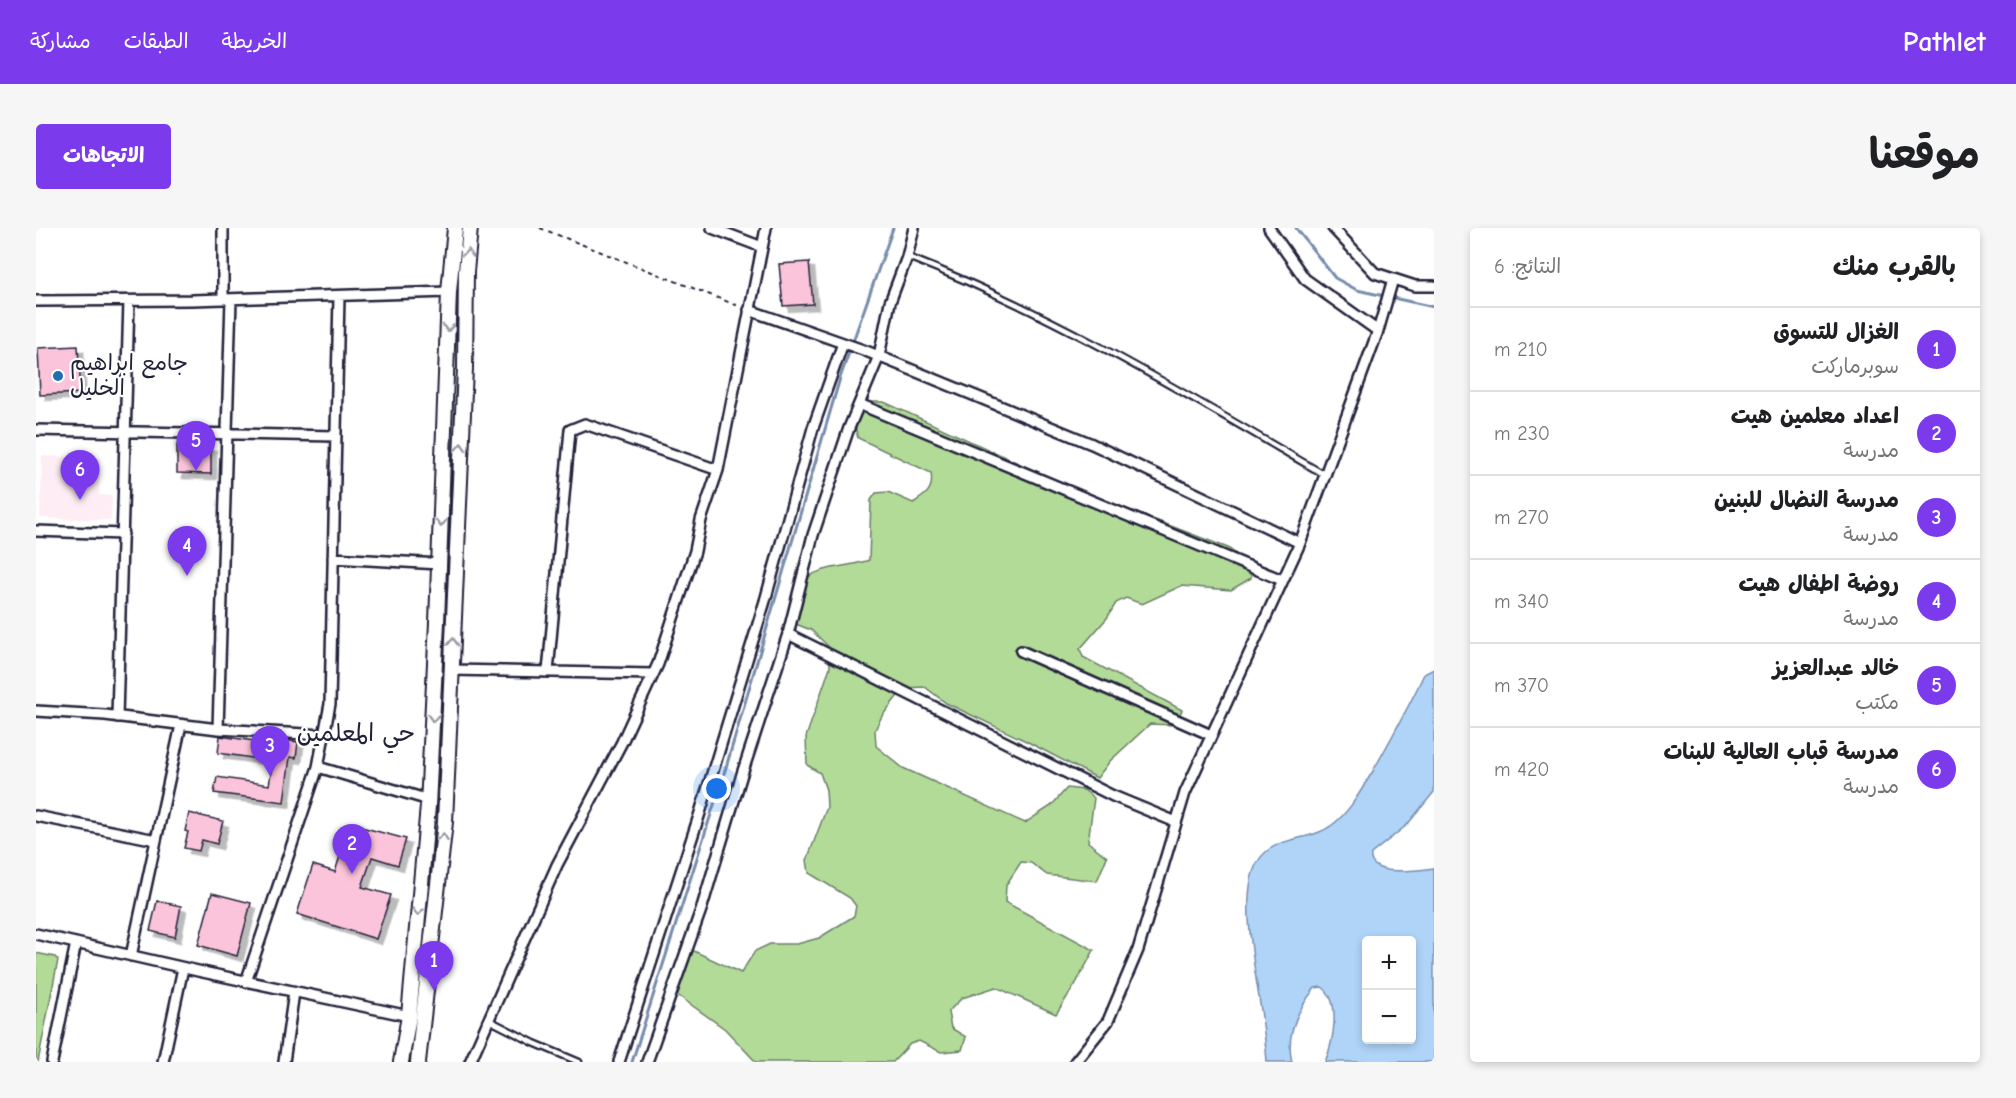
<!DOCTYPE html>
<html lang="ar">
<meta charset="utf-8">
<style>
body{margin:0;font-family:"Comic Neue","Playpen Sans Arabic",sans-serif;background:#f6f6f6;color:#202124;direction:rtl}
.controls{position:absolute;right:18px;bottom:18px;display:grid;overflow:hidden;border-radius:6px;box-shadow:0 3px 9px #0003}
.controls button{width:54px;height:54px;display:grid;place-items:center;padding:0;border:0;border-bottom:2px solid #e0e0e0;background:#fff;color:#202124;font:30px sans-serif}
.you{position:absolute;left:681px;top:561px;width:21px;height:21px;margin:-15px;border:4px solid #fff;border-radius:50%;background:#1a73e8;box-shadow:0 0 0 9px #1a73e833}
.badge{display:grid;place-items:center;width:39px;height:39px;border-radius:50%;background:#7c3aed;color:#fff;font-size:20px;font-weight:700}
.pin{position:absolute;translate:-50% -50px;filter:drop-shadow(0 2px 3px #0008)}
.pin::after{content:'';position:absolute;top:32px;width:21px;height:18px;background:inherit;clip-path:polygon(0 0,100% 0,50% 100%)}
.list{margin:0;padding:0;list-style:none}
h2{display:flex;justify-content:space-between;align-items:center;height:78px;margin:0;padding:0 24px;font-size:26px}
h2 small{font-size:20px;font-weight:400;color:#757577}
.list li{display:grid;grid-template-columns:39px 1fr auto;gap:18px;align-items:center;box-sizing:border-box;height:84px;padding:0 24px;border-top:2px solid #e0e0e0}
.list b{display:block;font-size:22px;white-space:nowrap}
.list p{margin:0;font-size:20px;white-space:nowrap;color:#757577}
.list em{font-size:20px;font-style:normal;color:#757577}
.map{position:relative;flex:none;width:1398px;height:834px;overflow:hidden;direction:ltr;border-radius:6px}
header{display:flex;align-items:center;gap:36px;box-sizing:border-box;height:84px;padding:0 30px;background:#7c3aed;color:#fff}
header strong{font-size:28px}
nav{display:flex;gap:33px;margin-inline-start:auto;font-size:21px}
.intro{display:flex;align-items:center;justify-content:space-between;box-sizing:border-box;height:144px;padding:0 36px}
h1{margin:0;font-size:42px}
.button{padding:15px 27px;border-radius:6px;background:#7c3aed;color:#fff;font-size:21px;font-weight:700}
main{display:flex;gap:36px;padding:0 36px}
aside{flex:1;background:#fff;border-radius:6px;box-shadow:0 3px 9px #0003}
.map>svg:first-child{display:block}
.built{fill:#feedf4}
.green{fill:#b2db97;stroke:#6a7e69;stroke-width:1.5}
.water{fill:#afd4f8;stroke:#778dac;stroke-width:1.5;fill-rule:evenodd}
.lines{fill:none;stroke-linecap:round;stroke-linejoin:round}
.stream{stroke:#778dac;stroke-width:3}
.building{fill:#fcc4da;stroke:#22223b;stroke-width:1.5;filter:url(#shadow)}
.lane-casing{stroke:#22223b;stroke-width:9}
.street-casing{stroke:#22223b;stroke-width:14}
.secondary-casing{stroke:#22223b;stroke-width:18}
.path{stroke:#22223b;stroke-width:2;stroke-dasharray:4.5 4.5;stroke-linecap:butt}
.lane{stroke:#fff;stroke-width:4.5}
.street{stroke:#fff;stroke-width:9}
.secondary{stroke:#fff;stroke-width:14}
.oneway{stroke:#9c9ca7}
.poi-dot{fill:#1f6fb2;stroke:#fff;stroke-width:2}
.labels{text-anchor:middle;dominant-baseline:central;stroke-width:4.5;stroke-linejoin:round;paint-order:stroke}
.poi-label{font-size:22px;fill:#22223b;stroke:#fff;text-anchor:start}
.neighbourhood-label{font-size:24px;fill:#22223b;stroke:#fff}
</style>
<header>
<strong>Pathlet</strong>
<nav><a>الخريطة</a><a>الطبقات</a><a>مشاركة</a></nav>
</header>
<div class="intro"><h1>موقعنا</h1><a class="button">الاتجاهات</a></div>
<main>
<aside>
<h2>بالقرب منك<small>النتائج: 6</small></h2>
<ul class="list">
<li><span class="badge">1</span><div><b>الغزال للتسوق</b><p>سوبرماركت</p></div><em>210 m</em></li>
<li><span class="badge">2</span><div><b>اعداد معلمين هيت</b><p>مدرسة</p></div><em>230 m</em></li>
<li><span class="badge">3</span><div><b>مدرسة النضال للبنين</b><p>مدرسة</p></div><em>270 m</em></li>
<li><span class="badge">4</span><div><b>روضة اطفال هيت</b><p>مدرسة</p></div><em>340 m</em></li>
<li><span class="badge">5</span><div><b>خالد عبدالعزيز</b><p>مكتب</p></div><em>370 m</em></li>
<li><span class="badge">6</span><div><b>مدرسة قباب العالية للبنات</b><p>مدرسة</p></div><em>420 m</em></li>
</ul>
</aside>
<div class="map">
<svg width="1398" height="834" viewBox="0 0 1398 834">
<defs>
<filter id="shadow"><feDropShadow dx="5.5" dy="5.5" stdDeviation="0" flood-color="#0004"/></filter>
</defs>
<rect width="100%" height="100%" fill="#fff"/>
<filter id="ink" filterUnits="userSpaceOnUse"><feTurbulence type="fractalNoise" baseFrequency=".0167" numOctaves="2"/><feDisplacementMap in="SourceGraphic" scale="12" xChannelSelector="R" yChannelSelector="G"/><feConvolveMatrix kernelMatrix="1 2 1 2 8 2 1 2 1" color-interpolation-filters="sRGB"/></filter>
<g filter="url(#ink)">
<!-- built -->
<path class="built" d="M 6,228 L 64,230 L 63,267 L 76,268 L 75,292 L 4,290 Z"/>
<!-- green -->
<path class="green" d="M 836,174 L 848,174 L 1044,263 L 1192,320 L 1214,337 L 1215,350 L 1195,362 L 1145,358 L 1106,376 L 1090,370 L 1080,375 L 1071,390 L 1044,421 L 1047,429 L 1146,482 L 1138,497 L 1114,496 L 1074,533 L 1061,550 L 990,513 L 910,475 L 889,459 L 868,460 L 846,488 L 839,502 L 840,518 L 867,540 L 989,595 L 1015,578 L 1031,560 L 1048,562 L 1058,570 L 1052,614 L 1071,629 L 1061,653 L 1011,647 L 995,635 L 985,634 L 970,657 L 969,674 L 1058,722 L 1039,757 L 1020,786 L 960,759 L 926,770 L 912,784 L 915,800 L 930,809 L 926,822 L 905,824 L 883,813 L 874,816 L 857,834 L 720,834 L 689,801 L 640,766 L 650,724 L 656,722 L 705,745 L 719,723 L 734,716 L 761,716 L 783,710 L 818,688 L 820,678 L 814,670 L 773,645 L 771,632 L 791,579 L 790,562 L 784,545 L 771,537 L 770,509 L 794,439 L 792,418 L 775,402 L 757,395 C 760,383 762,366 768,354 C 778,338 816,339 833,332 L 835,272 L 840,265 L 852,264 L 877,275 C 890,267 898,262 895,245 L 822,210 L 819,199 L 825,179 Z
M 0,725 L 19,729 L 22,732 L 2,834 L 0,834 Z"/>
<!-- water -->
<path class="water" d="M 1398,441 L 1398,564 L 1371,597 L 1335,626 C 1331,650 1383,642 1398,640 L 1398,834 L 1289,834 C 1297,815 1306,773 1286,759 L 1279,760 C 1262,781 1249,806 1256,834 L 1231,834 C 1230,819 1228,804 1226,789 C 1221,751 1202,668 1221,635 C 1237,606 1273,615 1296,597 C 1314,584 1325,562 1337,543 C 1355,511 1373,479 1388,446 ZM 1330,712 L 1376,712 L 1376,812 L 1330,812 Z"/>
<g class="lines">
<!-- stream -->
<path class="stream" d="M 1260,0 L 1299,50 L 1321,62 L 1398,79
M 596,834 L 691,536 L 804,150 L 857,0"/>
</g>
<!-- building -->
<path class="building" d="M 773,34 L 777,76 L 747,78 L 743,36 Z
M 42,118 L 45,165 L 4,167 L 2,120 Z
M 141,217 L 175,217 L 175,246 L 141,245 Z
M 184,508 L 240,516 L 241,511 L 262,514 L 260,530 L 254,529 L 248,574 L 178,565 L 181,549 L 233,557 L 237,533 L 182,525 Z
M 153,585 L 187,593 L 181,616 L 166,612 L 163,623 L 148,620 L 152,604 L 149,603 Z
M 314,596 L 370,611 L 362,637 L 336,629 L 326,659 L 355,667 L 340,711 L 261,686 L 277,637 L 299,644 Z
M 176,665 L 215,675 L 201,728 L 162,717 Z
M 121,673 L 145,678 L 139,709 L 114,703 Z"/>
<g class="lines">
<!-- lane casing -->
<g class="lane-casing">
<path id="lane" d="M 872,29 C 1019,86 1153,168 1289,247
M 453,792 L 498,815 L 543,834"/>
</g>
<!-- street casing -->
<g class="street-casing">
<path id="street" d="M 187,0 L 187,71
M 676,0 L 726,19
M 1233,0 L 1269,51 L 1342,103
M 1297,0 L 1339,45 L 1379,58 L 1398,58
M 0,73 L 156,72 L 413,64
M 713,82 L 830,123 L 1056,216 L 1264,315
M 823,176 L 1246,352
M 0,202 L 300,208
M 0,303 L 87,306
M 297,330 L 404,336
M 752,406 L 1077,568 L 1140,594
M 985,423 L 1175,507
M 415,442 L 617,446
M 512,444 L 534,202 L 549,196 L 682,242
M 0,483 L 69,487 L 182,501 L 288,507
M 81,489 L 93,73
M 182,501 L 195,71
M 282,539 L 393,572
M 0,588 L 120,612
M 0,706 L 162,743 L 373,788
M 95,728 L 145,497
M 210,754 L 282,539 L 294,476 L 303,68
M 16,834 L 40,715
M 127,834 L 147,740
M 248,834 L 258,764
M 434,834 L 521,637 L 586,514 L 622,436 L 659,323 L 665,292 L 682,242 L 730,0
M 583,834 L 664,585 L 729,373 L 777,200 L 807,115
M 611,834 L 666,679 L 706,546 L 752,406 L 777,307 L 813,200 L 843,128 L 854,74 L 871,29 L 878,0
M 1039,834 L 1072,793 L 1102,722 L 1149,565 L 1264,315 L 1342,103 L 1357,51"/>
</g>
<!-- secondary casing -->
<g class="secondary-casing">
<path id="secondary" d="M 365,834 L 373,788 L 392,578 L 401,394 L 413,64 L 419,0
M 382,834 L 409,594 L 429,140 L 430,44 L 434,0"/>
</g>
<!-- path -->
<path class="path" d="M 504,0 L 705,79"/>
<!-- lane -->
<use href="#lane" class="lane"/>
<!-- street -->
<use href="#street" class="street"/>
<!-- secondary -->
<use href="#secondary" class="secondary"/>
</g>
<!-- one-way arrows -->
<defs><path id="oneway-chevron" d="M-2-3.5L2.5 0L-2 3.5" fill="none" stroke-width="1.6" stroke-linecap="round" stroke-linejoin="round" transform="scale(1.5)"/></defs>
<g class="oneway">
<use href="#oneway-chevron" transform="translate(432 25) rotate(-85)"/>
<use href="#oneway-chevron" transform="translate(412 100) rotate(92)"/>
<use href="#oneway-chevron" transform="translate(425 219) rotate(-87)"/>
<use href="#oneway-chevron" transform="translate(405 295) rotate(92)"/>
<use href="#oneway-chevron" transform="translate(417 414) rotate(-87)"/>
<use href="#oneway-chevron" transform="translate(397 490) rotate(93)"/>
<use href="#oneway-chevron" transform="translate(407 609) rotate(-84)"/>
<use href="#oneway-chevron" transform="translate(382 684) rotate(95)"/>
</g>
</g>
<!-- markers -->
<circle class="poi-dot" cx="22" cy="148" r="6"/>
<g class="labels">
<!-- poi labels -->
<g class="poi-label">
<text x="34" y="135">جامع ابراهيم<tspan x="34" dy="25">الخليل</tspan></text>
</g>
<!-- neighbourhood labels -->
<g class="neighbourhood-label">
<text x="320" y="505">حي المعلمين</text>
</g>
</g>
</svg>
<div class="controls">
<button>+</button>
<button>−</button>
</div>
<div class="you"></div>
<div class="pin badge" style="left:398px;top:763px">1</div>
<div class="pin badge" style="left:316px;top:646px">2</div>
<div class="pin badge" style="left:234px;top:548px">3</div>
<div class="pin badge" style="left:151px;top:348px">4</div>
<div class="pin badge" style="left:160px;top:243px">5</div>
<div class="pin badge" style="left:44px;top:272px">6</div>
</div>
</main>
